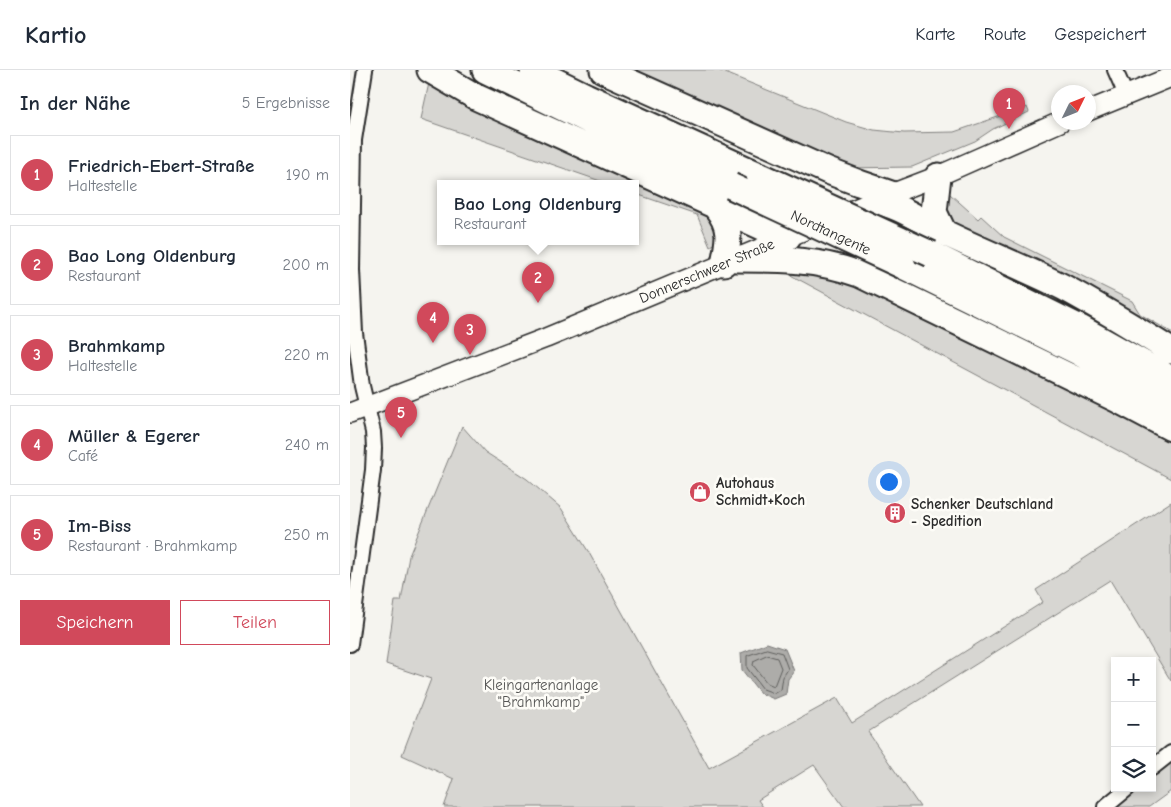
<!DOCTYPE html>
<html lang="de">
<meta charset="utf-8">
<style>
body{margin:0;font-family:"Comic Neue",sans-serif;background:#f2f2f3;color:#1f2937}
.controls{position:absolute;right:15px;bottom:15px;display:grid;overflow:hidden;border-radius:0px;box-shadow:0 2px 8px #0003}
.controls button{width:45px;height:45px;display:grid;place-items:center;padding:0;border:0;border-bottom:1px solid #e0e1e3;background:#fff;color:#1f2937;font:25px sans-serif}
.compass{position:absolute;left:701px;top:15px;width:45px;height:45px;border-radius:50%;background:#fff;box-shadow:0 2px 8px #0003;rotate:47deg}
.you{position:absolute;left:538px;top:411px;width:18px;height:18px;margin:-12px;border:4px solid #fff;border-radius:50%;background:#1a73e8;box-shadow:0 0 0 8px #1a73e833}
.badge{display:grid;place-items:center;width:32px;height:32px;border-radius:50%;background:#d1495b;color:#fff;font-size:16px;font-weight:700}
.pin{position:absolute;translate:-50% -41px;filter:drop-shadow(0 1px 2px #0008)}
.pin::after{content:'';position:absolute;top:26px;width:18px;height:15px;background:inherit;clip-path:polygon(0 0,100% 0,50% 100%)}
.popup{position:absolute;left:87px;top:110px;width:202px;height:65px;box-sizing:border-box;display:grid;place-content:center;border-radius:0px;background:#fff;filter:drop-shadow(0 1px 4px #0005);font-size:16px;white-space:nowrap;color:#747a83}
.popup b{font-size:19px;color:#1f2937}
.popup::after{content:'';position:absolute;left:50%;top:100%;margin-left:-10px;border:10px solid transparent;border-top-color:#fff}
.list{margin:0;padding:0;list-style:none}
h2{display:flex;justify-content:space-between;align-items:center;height:65px;margin:0;padding:0 20px;font-size:21px}
h2 small{font-size:16px;font-weight:400;color:#747a83}
.list li{display:grid;grid-template-columns:32px 1fr auto;gap:15px;align-items:center;box-sizing:border-box;height:80px;margin:0 10px 10px;padding:0 10px;border:1px solid #e0e1e3;border-radius:0px}
.list b{display:block;font-size:19px;white-space:nowrap}
.list p{margin:0;font-size:16px;white-space:nowrap;color:#747a83}
.list em{font-size:16px;font-style:normal;color:#747a83}
.actions{display:flex;gap:10px;padding:15px 20px}
.actions a{flex:1;padding:11px 0;border:1px solid #d1495b;border-radius:0px;text-align:center;font-size:18px;color:#d1495b}
.actions .main{background:#d1495b;color:#fff}
.icon{flex:none;width:28px;height:28px;fill:none;stroke:currentColor;stroke-width:2;stroke-linecap:round;stroke-linejoin:round}
.map{position:relative;flex:none;width:821px;height:737px;overflow:hidden}
header{display:flex;align-items:center;gap:30px;box-sizing:border-box;height:70px;padding:0 25px;background:#fff;border-bottom:1px solid #e0e1e3}
header strong{font-size:24px}
nav{display:flex;gap:28px;margin-inline-start:auto;font-size:18px}
main{display:flex}
aside{flex:1;background:#fff}
.map>svg:first-child{display:block}
.green{fill:#d7d6d2;stroke:#81807e}
.water{fill:#adaca9;stroke:#797877}
.lines{fill:none;stroke-linecap:round;stroke-linejoin:round}
.shore{stroke:#5f5f5d;stroke-width:1}
.street-casing{stroke:#2b2b2b;stroke-width:18}
.secondary-casing{stroke:#2b2b2b;stroke-width:22}
.highway-casing{stroke:#2b2b2b;stroke-width:29}
.street{stroke:#fdfcf7;stroke-width:14}
.secondary{stroke:#fdfcf7;stroke-width:19}
.highway{stroke:#fdfcf7;stroke-width:25}
.highway-bridge-casing{stroke:#2b2b2b;stroke-width:29;stroke-linecap:butt}
.highway-bridge{stroke:#fdfcf7;stroke-width:25}
.labels{text-anchor:middle;dominant-baseline:central;stroke-width:5;stroke-linejoin:round;paint-order:stroke}
.street-label{font-size:15px;fill:#2b2b2b;stroke:#fdfcf7}
.poi-label{font-size:15px;font-weight:bold;fill:#2b2b2b;stroke:#fdfcf7;text-anchor:start}
.park-label{font-size:15px;fill:#565655;stroke:#fdfcf7}
</style>
<header>
<strong>Kartio</strong>
<nav><a>Karte</a><a>Route</a><a>Gespeichert</a></nav>
</header>
<main>
<aside>
<h2>In der Nähe<small>5 Ergebnisse</small></h2>
<ul class="list">
<li><span class="badge">1</span><div><b>Friedrich-Ebert-Straße</b><p>Haltestelle</p></div><em>190 m</em></li>
<li><span class="badge">2</span><div><b>Bao Long Oldenburg</b><p>Restaurant</p></div><em>200 m</em></li>
<li><span class="badge">3</span><div><b>Brahmkamp</b><p>Haltestelle</p></div><em>220 m</em></li>
<li><span class="badge">4</span><div><b>Müller &amp; Egerer</b><p>Café</p></div><em>240 m</em></li>
<li><span class="badge">5</span><div><b>Im-Biss</b><p>Restaurant · Brahmkamp</p></div><em>250 m</em></li>
</ul>
<div class="actions"><a class="main">Speichern</a><a>Teilen</a></div>
</aside>
<div class="map">
<svg width="821" height="737" viewBox="0 0 821 737">
<rect width="100%" height="100%" fill="#f5f4ef"/>
<filter id="ink" filterUnits="userSpaceOnUse"><feTurbulence type="fractalNoise" baseFrequency=".02" numOctaves="2"/><feDisplacementMap in="SourceGraphic" scale="10" xChannelSelector="R" yChannelSelector="G"/><feConvolveMatrix kernelMatrix="1 2 1 2 8 2 1 2 1" color-interpolation-filters="sRGB"/></filter>
<g filter="url(#ink)">
<!-- green -->
<path class="green" d="M 279,0 L 368,0 L 496,52 L 524,60 L 554,63 L 604,62 L 677,37 L 679,42 L 643,59 L 625,71 L 562,97 L 496,98 Z
M 79,13 L 118,37 L 325,125 L 371,153 L 367,172 L 360,176 L 347,145 L 286,124 L 286,114 L 259,114 L 71,49 Z
M 600,124 L 628,149 L 631,146 L 654,167 L 782,231 L 790,244 L 821,262 L 821,268 L 600,153 L 592,131 Z
M 433,201 L 478,202 L 713,314 L 821,373 L 821,409 Z
M 112,356 L 135,382 L 177,409 L 211,438 L 238,481 L 359,698 L 487,628 L 502,653 L 693,532 L 686,520 L 821,432 L 821,611 L 760,510 L 518,662 L 570,737 L 494,737 L 464,695 L 408,730 L 413,737 L 94,737 L 104,709 L 52,685 L 81,609 L 36,594 L 45,531 L 51,531 L 59,486 Z
M 821,689 L 821,721 L 799,737 L 764,737 L 786,718 L 802,718 L 802,705 Z"/>
<!-- water -->
<path class="water" d="M 417,573 L 435,579 L 444,601 L 438,609 L 436,624 L 424,629 L 410,623 L 392,600 L 391,583 Z"/>
<g class="lines">
<!-- shore -->
<path class="shore" d="M 417,579 L 432,583 L 438,599 L 433,607 L 431,620 L 424,623 L 413,619 L 397,598 L 397,586 Z
M 417,585 L 427,588 L 431,598 L 424,616 L 417,613 L 403,595 L 404,591 Z"/>
<!-- street casing -->
<g class="street-casing">
<path id="street" d="M 765,0 L 776,25
M 0,574 L 23,400 L 24,378 L 23,362 L 12,316 L 5,263 L 2,200 L 4,70 L 15,0
M 802,698 L 821,683
M 755,737 L 778,718"/>
</g>
<!-- secondary casing -->
<g class="secondary-casing">
<g id="secondary">
<path d="M 738,41 L 821,7"/>
<path id="s1" d="M 0,343 L 196,268 L 541,124 L 588,106 L 710,52"/>
</g>
</g>
<!-- highway casing -->
<g class="highway-casing">
<path id="highway" d="M 80,0 L 126,27 L 430,165 L 438,167
M 135,0 L 256,59 L 381,116
M 183,0 L 236,26 L 409,105
M 253,0 L 478,101 L 509,113 L 541,124
M 588,106 L 584,142 L 594,163
M 523,131 C 549,134 572,152 595,163 C 634,182 675,198 713,217 C 750,237 786,259 821,281
M 366,137 C 382,157 379,170 374,193
M 581,184 L 730,258 L 821,309
M 386,189 C 430,189 467,189 509,204 L 766,329 L 821,358
M 553,196 L 728,282 L 821,334"/>
</g>
<!-- street -->
<use href="#street" class="street"/>
<!-- secondary -->
<use href="#secondary" class="secondary"/>
<!-- highway -->
<use href="#highway" class="highway"/>
<!-- highway-bridge casing -->
<g class="highway-bridge-casing">
<g id="highway-bridge">
<path d="M 409,105 L 581,184"/>
<path id="s2" d="M 381,116 L 553,196"/>
</g>
</g>
<!-- highway-bridge -->
<use href="#highway-bridge" class="highway-bridge"/>
</g>
</g>
<!-- icons -->
<defs>
<g id="shop-disc" transform="scale(1.125)"><circle r="9.5" fill="#d1495b" stroke="#fdfcf7"/><path d="M-5-2.5h2.3a2.7 3.5 0 0 1 5.4 0H5L5.5 6h-11ZM-1.5-2.5h3a1.5 2.3 0 0 0-3 0Z" fill="#fff"/></g>
<g id="building-disc" transform="scale(1.125)"><circle r="9.5" fill="#d1495b" stroke="#fdfcf7"/><path d="M-4-6H4V6H1V3H-1V6H-4ZM-2.5-4.3h1.7v1.8h-1.7ZM.8-4.3h1.7v1.8H.8ZM-2.5-1h1.7V.8h-1.7ZM.8-1h1.7V.8H.8Z" fill="#fff"/></g>
</defs>
<g fill-rule="evenodd">
<use href="#shop-disc" x="350" y="422"/>
<use href="#building-disc" x="545" y="443"/>
</g>
<g class="labels">
<!-- street labels -->
<g class="street-label">
<text stroke="none"><textPath href="#s2" startOffset="110">Nordtangente</textPath></text>
<text stroke="none"><textPath href="#s1" startOffset="384">Donnerschweer Straße</textPath></text>
</g>
<!-- poi labels -->
<g class="poi-label">
<text x="366" y="413">Autohaus<tspan x="366" dy="17">Schmidt+Koch</tspan></text>
<text x="561" y="434">Schenker Deutschland<tspan x="561" dy="17">- Spedition</tspan></text>
</g>
<!-- park labels -->
<g class="park-label">
<text x="191" y="615">Kleingartenanlage<tspan x="191" dy="17">"Brahmkamp"</tspan></text>
</g>
</g>
</svg>
<div class="controls">
<button>+</button>
<button>−</button>
<button><svg class="icon" aria-label="layers" viewBox="0 0 24 24"><path d="M12 4l9 5-9 5-9-5zM3 14l9 5 9-5"/></svg></button>
</div>
<svg class="compass" viewBox="-18 -18 36 36"><path d="M0-13l5 13h-10z" fill="#e53935"/><path d="M0 13l5-13h-10z" fill="#747a83"/></svg>
<div class="you"></div>
<div class="pin badge" style="left:659px;top:59px">1</div>
<div class="pin badge" style="left:188px;top:233px">2</div>
<div class="popup"><b>Bao Long Oldenburg</b>Restaurant</div>
<div class="pin badge" style="left:120px;top:285px">3</div>
<div class="pin badge" style="left:83px;top:273px">4</div>
<div class="pin badge" style="left:51px;top:368px">5</div>
</div>
</main>
